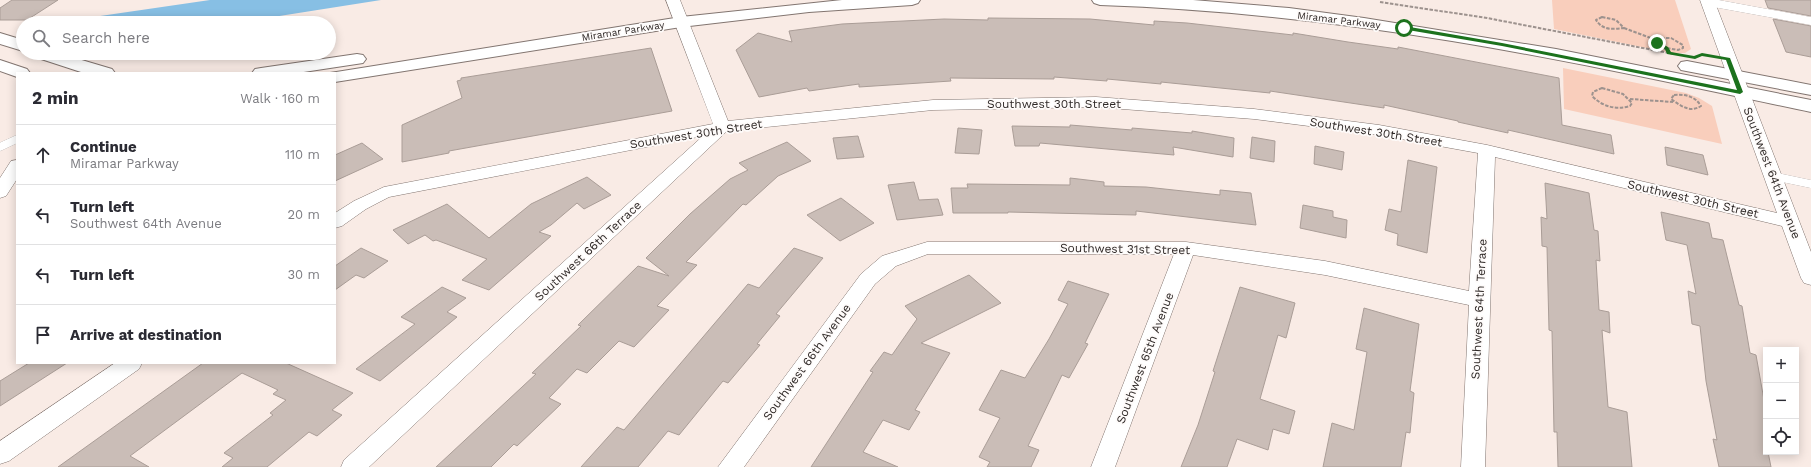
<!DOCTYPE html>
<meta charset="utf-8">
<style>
body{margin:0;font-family:"Work Sans",sans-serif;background:#f2f2f3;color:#2b2b33}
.controls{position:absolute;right:12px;bottom:12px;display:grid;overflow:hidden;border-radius:0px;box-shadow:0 2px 10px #0003}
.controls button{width:36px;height:36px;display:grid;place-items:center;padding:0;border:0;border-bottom:1px solid #e1e1e2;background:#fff;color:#2b2b33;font:20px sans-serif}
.stop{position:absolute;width:12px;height:12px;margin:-9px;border:3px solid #1c721d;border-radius:50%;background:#fff}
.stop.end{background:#1c721d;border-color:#fff;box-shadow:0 1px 4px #0008}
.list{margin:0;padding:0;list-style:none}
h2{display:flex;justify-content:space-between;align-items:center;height:52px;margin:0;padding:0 16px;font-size:17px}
h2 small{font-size:13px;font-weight:400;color:#7c7c81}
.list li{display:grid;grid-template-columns:26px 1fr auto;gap:12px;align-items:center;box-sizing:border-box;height:60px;padding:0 16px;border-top:1px solid #e1e1e2}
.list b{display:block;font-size:15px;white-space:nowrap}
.list p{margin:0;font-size:13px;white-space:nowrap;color:#7c7c81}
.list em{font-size:13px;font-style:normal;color:#7c7c81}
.icon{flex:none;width:22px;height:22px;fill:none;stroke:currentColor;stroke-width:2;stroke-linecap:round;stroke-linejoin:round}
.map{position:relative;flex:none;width:1811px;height:467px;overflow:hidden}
.search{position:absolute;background:#fff;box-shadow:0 2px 10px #0003;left:16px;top:16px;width:320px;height:44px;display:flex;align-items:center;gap:10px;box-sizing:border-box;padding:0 14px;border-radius:22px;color:#7c7c81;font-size:15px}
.panel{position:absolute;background:#fff;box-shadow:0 2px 10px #0003;left:16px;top:72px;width:320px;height:292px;border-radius:0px}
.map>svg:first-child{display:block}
.green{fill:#f9cebc}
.water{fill:#87bfe4}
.building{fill:#cabdb7;stroke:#aa9d97}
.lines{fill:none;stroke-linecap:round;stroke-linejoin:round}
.service-casing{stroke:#827570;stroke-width:8}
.minor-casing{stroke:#827570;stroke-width:1}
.primary-casing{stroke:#827570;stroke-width:2}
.path{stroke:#9d928e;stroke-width:2;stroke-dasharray:3.5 1.5;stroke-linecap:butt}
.service{stroke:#fff;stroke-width:8}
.minor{fill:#fff;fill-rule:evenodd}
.primary{fill:#fff;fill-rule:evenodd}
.route{fill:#1c721d}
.labels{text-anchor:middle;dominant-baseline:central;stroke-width:3.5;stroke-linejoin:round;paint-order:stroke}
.far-street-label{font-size:10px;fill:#2f2927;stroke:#fefbfa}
.street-label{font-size:12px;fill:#2f2927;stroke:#fefbfa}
</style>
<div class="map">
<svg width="1811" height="467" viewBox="0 0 1811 467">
<rect width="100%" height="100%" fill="#f9ebe5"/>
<!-- green -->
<path class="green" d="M 1552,0 L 1675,0 L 1691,49 L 1685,53 L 1671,53 L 1554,29 Z
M 1563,68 L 1686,93 L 1699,98 L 1712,106 L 1722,144 L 1564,109 Z"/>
<!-- water -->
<path class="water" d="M 210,0 L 381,0 L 235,23 L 59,22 Z"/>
<!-- building -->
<path class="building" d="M 12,0 L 58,0 L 27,20 L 0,20 L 0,8 Z
M 1765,0 L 1811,0 L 1811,16 L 1768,8 Z
M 988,18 L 1090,19 L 1154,25 L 1154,21 L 1187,23 L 1293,35 L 1293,33 L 1348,42 L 1398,49 L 1398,47 L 1559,78 L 1562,125 L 1611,135 L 1614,154 L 1508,130 L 1508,133 L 1458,122 L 1458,121 L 1384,105 L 1384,108 L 1270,91 L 1270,93 L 1161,82 L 1161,84 L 1107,79 L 1107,81 L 1054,77 L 1054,79 L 950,78 L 951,81 L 859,87 L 859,84 L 809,91 L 807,88 L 759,97 L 736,50 L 758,33 L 792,42 L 789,31 L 842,24 L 944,19 L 988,20 Z
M 1773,19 L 1811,26 L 1811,57 L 1786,52 Z
M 651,48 L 672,111 L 449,151 L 449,153 L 402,162 L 402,125 L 462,98 L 457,81 L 461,80 L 461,78 Z
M 1070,125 L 1132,130 L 1132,128 L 1192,133 L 1192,131 L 1234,138 L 1233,157 L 1173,147 L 1174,155 L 1040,143 L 1039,146 L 1015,146 L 1012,126 L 1070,127 Z
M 958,128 L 982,130 L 979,154 L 955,153 Z
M 858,136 L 864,157 L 837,159 L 833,138 Z
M 1252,137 L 1275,141 L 1274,162 L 1250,158 Z
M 787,142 L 811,161 L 778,176 L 746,205 L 743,204 L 686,262 L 697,265 L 657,306 L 669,310 L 634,347 L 619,341 L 587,373 L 577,369 L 549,398 L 561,404 L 517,446 L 514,444 L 491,467 L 436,467 L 536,374 L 532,373 L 581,326 L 578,325 L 638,266 L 669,276 L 646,258 L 690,214 L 730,179 L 748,170 L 739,163 Z
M 362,143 L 383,159 L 335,181 L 335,155 Z
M 1315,146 L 1344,152 L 1342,170 L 1314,164 Z
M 1665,147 L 1703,155 L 1708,175 L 1667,165 Z
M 1408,160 L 1437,167 L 1427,253 L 1397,245 L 1398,234 L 1385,230 L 1389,209 L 1401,212 Z
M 587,177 L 611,195 L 584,209 L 577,203 L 551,225 L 539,232 L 551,236 L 489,290 L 462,280 L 487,259 L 436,240 L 433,241 L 425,235 L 408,244 L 393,230 L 447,204 L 489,238 L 531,204 Z
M 1070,178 L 1104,182 L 1104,186 L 1146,187 L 1220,195 L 1220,190 L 1251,193 L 1256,225 L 1136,211 L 1136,215 L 1008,212 L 1008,213 L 953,213 L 951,188 L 968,188 L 967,184 L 1070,185 Z
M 914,182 L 919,200 L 938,199 L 943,215 L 897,220 L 888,185 Z
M 1545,183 L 1589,193 L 1594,230 L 1598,231 L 1600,261 L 1596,260 L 1599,310 L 1609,312 L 1610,333 L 1602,330 L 1608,407 L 1627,412 L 1632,467 L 1558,467 L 1557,432 L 1554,432 L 1552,331 L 1549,330 L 1547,247 L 1542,246 L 1541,217 L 1547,219 Z
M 841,198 L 874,223 L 840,241 L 807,215 Z
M 1303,205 L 1333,211 L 1333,217 L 1347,220 L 1346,238 L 1300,228 Z
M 1661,212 L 1709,223 L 1712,238 L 1723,240 L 1739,305 L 1742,306 L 1750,353 L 1756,355 L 1764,400 L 1766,400 L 1766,452 L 1768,452 L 1771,467 L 1719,467 L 1713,439 L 1717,440 L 1706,381 L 1700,326 L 1692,324 L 1688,291 L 1696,294 L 1687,245 L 1666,240 Z
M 361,248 L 388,261 L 364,278 L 356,275 L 335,290 L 335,266 Z
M 794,248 L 823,258 L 776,314 L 780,316 L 757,344 L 760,345 L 728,383 L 723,381 L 679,435 L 668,431 L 638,467 L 581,467 L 617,427 L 624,430 L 748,284 L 759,288 Z
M 969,275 L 1001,303 L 921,343 L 950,353 L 915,410 L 920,412 L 909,430 L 883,420 L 863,452 L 898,467 L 811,467 L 873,372 L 870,371 L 884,352 L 892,355 L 917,319 L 905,306 Z
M 1068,281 L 1109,294 L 1085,343 L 1088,344 L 1069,378 L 1062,375 L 1028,446 L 1039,450 L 1031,467 L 987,467 L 990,462 L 979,457 L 1000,418 L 979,410 L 1001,370 L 1025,378 L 1049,339 L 1068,304 L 1058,300 Z
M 442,287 L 466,298 L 447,312 L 457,317 L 380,381 L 356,369 L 415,324 L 401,317 Z
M 1240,287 L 1295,303 L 1286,338 L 1278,335 L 1260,399 L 1295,411 L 1289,434 L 1273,429 L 1268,450 L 1237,439 L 1227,467 L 1181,467 L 1198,425 L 1215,372 L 1213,371 Z
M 1364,308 L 1419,324 L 1410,391 L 1414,393 L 1410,433 L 1406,432 L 1401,467 L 1323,467 L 1332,423 L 1354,430 L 1367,352 L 1356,349 Z
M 29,363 L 67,363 L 0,406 L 0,381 Z
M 203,363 L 286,363 L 353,393 L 332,410 L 342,415 L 317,436 L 309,432 L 267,467 L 222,467 L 233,458 L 224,453 L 273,415 L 270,413 L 286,400 L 273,394 L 278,390 L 242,373 L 130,456 L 149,467 L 58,467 Z"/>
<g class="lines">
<!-- service casing -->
<g class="service-casing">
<path id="service" d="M 1708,2 L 1811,21
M 0,147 L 17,139
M 1773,176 L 1811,184"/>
</g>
<!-- minor casing -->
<g class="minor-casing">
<path id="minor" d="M 666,0 L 680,0 L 728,121 L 933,100 L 1096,97 L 1254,109 L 1379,125 L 1487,145 L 1777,213 L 1700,0 L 1714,0 L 1811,252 L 1811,285 L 1804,283 L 1801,278 L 1782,226 L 1495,157 L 1485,467 L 1461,467 L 1469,305 L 1325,275 L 1193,255 L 1115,467 L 1091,467 L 1174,254 L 928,254 L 896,266 L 875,284 L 744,467 L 718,467 L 861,274 L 882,256 L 927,242 L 1186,242 L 1325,261 L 1469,291 L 1478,153 L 1379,135 L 1254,119 L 1096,107 L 933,110 L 727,131 L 369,467 L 341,467 L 344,460 L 703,136 L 389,197 L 366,209 L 342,226 L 335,228 L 335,213 L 354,201 L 384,187 L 713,124 Z
M 17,160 L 17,179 L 6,196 L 0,198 L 0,178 L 11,161 Z
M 115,363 L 142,363 L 139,369 L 9,461 L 0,464 L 0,441 Z"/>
</g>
<!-- primary casing -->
<g class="primary-casing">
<path id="primary" d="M 842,0 L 920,0 L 918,3 L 912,5 L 809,12 L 681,27 L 335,82 L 335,73 L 330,73 L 681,17 Z
M 1092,0 L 1193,0 L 1289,8 L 1364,18 L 1556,49 L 1811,100 L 1811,112 C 1692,87 1573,61 1452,41 C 1336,22 1218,9 1100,5 L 1094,3 Z
M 0,33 L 23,40 L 23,51 L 0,44 Z
M 32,53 L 58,53 L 112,69 L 115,73 L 84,73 L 35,57 Z
M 357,54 L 363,55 L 366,59 L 363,63 L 297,73 L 252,73 L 255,69 L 261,68 Z
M 0,60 L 27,69 L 30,73 L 17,73 L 17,77 L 0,71 Z
M 1687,61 L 1811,85 L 1811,95 L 1681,70 L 1678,66 L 1681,62 Z"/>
</g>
<!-- path -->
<path class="path" d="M 1380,2 L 1487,18 L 1674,54
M 1602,17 L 1616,20 L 1624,28 C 1613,29 1603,31 1596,20 Z
M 1624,28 L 1656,40
M 1667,48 L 1678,50 L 1683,48 L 1683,45 L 1671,38 L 1658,38 L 1656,40 L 1669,53
M 1602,88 L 1623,94 L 1632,103 L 1630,106 C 1616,110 1603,107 1592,96 L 1593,92 Z
M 1674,95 C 1685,94 1695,96 1701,106 C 1690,113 1681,106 1671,99 Z
M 1630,99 L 1673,102"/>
<!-- service -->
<use href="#service" class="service"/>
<!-- minor -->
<use href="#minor" class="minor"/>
<!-- primary -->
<use href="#primary" class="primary"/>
</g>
<!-- route -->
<path class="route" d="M 1404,26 L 1502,43 L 1737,90 L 1726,60 L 1702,56 L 1695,59 L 1667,54 L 1665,49 L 1656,44 L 1657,41 L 1668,47 L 1671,52 L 1694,56 L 1702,53 L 1730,58 L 1743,92 L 1740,94 L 1502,46 L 1402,29 Z"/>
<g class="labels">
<!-- far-street labels -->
<g class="far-street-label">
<text transform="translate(1339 20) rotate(7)">Miramar Parkway</text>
<text transform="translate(623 31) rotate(-9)">Miramar Parkway</text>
</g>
<!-- street labels -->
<g class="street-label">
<text x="1054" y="104">Southwest 30th Street</text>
<text transform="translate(1376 132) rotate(9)">Southwest 30th Street</text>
<text transform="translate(696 134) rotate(-9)">Southwest 30th Street</text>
<text transform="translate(1772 173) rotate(69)">Southwest 64th Avenue</text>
<text transform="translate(1693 199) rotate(13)">Southwest 30th Street</text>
<text transform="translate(1125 249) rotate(1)">Southwest 31st Street</text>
<text transform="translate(588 251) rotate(-43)">Southwest 66th Terrace</text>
<text transform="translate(1479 309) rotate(-87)">Southwest 64th Terrace</text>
<text transform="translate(1145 358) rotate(-69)">Southwest 65th Avenue</text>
<text transform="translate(807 362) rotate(-54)">Southwest 66th Avenue</text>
</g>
</g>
</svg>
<div class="controls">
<button>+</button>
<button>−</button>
<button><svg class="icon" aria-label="locate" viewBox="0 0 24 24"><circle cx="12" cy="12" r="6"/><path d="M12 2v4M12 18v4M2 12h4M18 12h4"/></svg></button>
</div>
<div class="stop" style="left:1404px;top:28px"></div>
<div class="stop end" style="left:1657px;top:43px"></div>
<div class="search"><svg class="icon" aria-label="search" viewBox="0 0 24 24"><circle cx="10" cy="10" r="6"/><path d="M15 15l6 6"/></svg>Search here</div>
<section class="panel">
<h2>2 min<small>Walk · 160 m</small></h2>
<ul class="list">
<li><svg class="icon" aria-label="ahead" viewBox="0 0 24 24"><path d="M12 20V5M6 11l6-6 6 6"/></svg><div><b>Continue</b><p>Miramar Parkway</p></div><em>110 m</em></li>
<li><svg class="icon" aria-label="left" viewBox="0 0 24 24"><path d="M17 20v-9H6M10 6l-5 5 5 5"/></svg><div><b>Turn left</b><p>Southwest 64th Avenue</p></div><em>20 m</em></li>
<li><svg class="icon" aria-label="left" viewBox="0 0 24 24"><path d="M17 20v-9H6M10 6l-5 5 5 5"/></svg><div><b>Turn left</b></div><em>30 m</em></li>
<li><svg class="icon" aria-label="arrive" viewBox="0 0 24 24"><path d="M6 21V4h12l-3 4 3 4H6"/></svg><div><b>Arrive at destination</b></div></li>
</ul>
</section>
</div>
